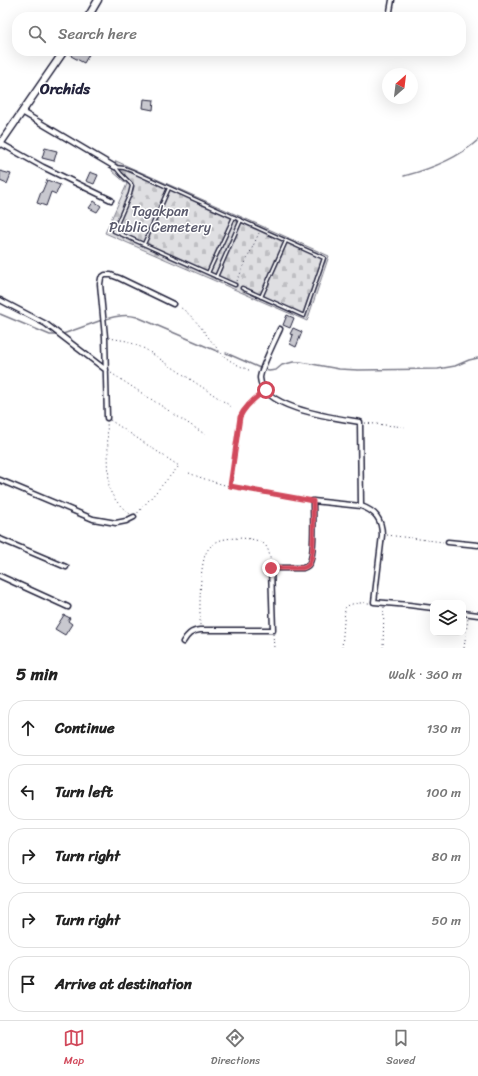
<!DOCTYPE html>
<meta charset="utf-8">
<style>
body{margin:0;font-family:Sriracha,sans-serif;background:#f2f2f2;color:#222}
.controls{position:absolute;right:12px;bottom:12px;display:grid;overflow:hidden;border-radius:8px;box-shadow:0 4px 16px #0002}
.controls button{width:36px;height:36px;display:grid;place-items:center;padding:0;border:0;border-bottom:1px solid #e0e0e0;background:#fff;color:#222;font:20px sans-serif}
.compass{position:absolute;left:382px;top:68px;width:36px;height:36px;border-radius:50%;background:#fff;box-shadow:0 4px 16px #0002;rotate:28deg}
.stop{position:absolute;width:12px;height:12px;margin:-9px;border:3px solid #d1495b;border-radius:50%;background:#fff}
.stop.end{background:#d1495b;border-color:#fff;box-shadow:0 1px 4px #0008}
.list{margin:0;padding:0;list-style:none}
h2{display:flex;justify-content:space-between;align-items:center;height:52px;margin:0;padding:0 16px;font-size:17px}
h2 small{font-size:13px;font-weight:400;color:#767676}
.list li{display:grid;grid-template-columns:26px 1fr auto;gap:12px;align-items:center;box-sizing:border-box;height:56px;margin:0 8px 8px;padding:0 8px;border:1px solid #e0e0e0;border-radius:16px}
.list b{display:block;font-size:15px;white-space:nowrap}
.list em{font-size:13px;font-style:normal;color:#767676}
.icon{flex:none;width:22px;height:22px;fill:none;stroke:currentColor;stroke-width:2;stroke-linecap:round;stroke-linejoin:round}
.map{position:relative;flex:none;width:478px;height:648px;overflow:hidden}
.search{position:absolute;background:#fff;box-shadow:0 4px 16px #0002;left:12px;right:12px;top:12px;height:44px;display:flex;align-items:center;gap:10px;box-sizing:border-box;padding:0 14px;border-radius:16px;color:#767676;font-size:15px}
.sheet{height:372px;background:#fff}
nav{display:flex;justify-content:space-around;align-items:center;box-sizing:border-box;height:56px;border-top:1px solid #e0e0e0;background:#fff;font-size:11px;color:#767676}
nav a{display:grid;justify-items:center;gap:2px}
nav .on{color:#d1495b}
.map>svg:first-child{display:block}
.cemetery{fill:url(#cemetery-stones);stroke:#80808e}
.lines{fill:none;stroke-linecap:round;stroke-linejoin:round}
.stream{stroke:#7a7a88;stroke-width:1.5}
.building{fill:#c8c8cf;stroke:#22223b}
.lane-casing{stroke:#22223b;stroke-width:5}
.street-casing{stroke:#22223b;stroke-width:7}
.secondary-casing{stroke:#22223b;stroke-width:9}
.path{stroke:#22223b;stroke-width:1;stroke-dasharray:1 3;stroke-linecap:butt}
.lane{stroke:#fff;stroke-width:2}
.street{stroke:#fff;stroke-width:4}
.secondary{stroke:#fff;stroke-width:6}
.route{stroke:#d1495b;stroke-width:5}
.labels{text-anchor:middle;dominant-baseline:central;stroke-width:3;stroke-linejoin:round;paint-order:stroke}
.park-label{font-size:14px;fill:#5b5b6d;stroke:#fff}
.neighbourhood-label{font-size:15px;font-weight:bold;fill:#22223b;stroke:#fff}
</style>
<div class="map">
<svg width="478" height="648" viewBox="0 0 478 648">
<defs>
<pattern id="cemetery-stones" width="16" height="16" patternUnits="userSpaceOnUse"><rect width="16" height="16" fill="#dfdfe2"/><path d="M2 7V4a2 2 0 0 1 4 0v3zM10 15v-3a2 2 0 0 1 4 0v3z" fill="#bfbfc3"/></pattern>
</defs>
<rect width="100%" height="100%" fill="#fff"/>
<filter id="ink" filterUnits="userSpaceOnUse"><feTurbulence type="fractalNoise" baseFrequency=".025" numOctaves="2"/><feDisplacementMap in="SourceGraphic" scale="8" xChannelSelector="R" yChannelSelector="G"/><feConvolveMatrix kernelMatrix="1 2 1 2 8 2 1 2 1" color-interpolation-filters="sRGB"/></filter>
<g filter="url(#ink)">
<!-- cemetery -->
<path class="cemetery" d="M 116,161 L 329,256 L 307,321 L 105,233 L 127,184 L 112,171 Z"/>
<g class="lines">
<!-- stream -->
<path class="stream" d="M 404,176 C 431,169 457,159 478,140
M 0,314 L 50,335 L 57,335
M 106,319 C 117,316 126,314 137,317 L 219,352
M 63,334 L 102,320
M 226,353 L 260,368
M 265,370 L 269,371 L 276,370 L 282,365 L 293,362 L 301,362 L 339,369 L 358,370 L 438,369 L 455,366 L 469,360 L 478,358"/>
</g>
<!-- building -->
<path class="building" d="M 74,51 L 91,51 L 84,63 L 71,56 Z
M 144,99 L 154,100 L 153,110 L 143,108 Z
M 45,148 L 57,151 L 54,161 L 42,158 Z
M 0,171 L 11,174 L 7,184 L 0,181 Z
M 90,172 L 98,175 L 94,184 L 86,181 Z
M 47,180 L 60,185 L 56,194 L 51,192 L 46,206 L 37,203 L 41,192 L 42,192 Z
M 94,201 L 101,206 L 97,212 L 89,208 Z
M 287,315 L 294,318 L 290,328 L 283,325 Z
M 293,328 L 302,332 L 296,347 L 290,344 L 293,335 L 290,334 Z
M 64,615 L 70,618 L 68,621 L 72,624 L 65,635 L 55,629 Z"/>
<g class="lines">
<!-- lane casing -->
<g class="lane-casing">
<path id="lane" d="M 115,167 L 124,168 L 132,171 L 324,258 L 304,316 L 242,288
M 116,168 L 121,174 L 131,184 L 132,186 L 130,194 L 114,231 L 235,285
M 144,244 L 169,188
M 208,273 L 234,217
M 216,277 L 241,220
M 261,297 L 286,241"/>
</g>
<!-- street casing -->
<g class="street-casing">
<path id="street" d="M 389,17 L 392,0
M 22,112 L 115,167
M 0,143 L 43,167 L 111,200
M 0,300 L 46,324 L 106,370
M 280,329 C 276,338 260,370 260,378 C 262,409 337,418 360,422 L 361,506
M 107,418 L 105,337 L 100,284 L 101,278 L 105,275 L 111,275 L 119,278 L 173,304
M 0,480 L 93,519 L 116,523 L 126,521 L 134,517
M 0,539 L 66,567
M 448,542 L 478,545
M 0,576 L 68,607
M 463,613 L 478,615
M 183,642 C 187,635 191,631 200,630 L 273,630 L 271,568 L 303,568 C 306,567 309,566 310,562 C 315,551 313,515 313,501 L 361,506 C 375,511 382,519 382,535 L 374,602 L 409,605 L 433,608"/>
</g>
<!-- secondary casing -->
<g class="secondary-casing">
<path id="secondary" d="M 88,17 L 98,0
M 0,144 L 64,51"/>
</g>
<!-- path -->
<path class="path" d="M 237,281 L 259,233
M 178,306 C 198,318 208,340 224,356 C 232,363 242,367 251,371
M 109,338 L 127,341 L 145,349 L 232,407
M 111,373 L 206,435
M 107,418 L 179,466 L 134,517 C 123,509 114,501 109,488 Z
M 365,423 L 405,427
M 189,473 C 227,489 268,494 308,500
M 231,486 L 240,417 C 244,407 254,399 262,393
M 387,535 L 443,542
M 200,625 C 200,608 199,565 207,551 C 210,546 215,542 221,540 C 231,537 256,537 264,544 C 269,548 270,557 271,564
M 273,634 L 274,648
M 342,648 L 345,608 C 351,602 361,603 369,603
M 383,648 L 384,607
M 464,648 L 468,618"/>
<!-- lane -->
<use href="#lane" class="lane"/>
<!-- street -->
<use href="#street" class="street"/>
<!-- secondary -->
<use href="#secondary" class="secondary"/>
</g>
</g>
<g class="lines" filter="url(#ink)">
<!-- route -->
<path class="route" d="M 266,390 C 256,397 245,406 240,417 L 230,486 L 313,501 C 313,515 315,551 310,562 C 309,566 306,567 303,568 L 271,568"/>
</g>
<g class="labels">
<!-- park labels -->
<g class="park-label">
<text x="160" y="211">Tagakpan<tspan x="160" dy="16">Public Cemetery</tspan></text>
</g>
<!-- neighbourhood labels -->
<g class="neighbourhood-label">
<text x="65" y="89">Orchids</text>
</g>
</g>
</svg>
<div class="controls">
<button><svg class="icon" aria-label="layers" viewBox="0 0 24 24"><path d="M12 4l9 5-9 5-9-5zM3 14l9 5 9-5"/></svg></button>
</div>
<svg class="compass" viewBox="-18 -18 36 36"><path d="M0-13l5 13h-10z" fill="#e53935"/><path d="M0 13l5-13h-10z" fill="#767676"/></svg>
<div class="stop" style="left:266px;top:390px"></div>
<div class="stop end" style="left:271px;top:568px"></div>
<div class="search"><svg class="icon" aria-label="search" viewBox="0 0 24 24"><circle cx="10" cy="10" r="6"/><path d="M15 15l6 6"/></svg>Search here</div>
</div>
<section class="sheet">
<h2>5 min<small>Walk · 360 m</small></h2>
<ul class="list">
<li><svg class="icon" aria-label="ahead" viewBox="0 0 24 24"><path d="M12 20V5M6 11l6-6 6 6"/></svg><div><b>Continue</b></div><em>130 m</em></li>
<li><svg class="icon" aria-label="left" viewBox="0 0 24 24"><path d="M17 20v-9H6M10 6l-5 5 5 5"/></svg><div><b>Turn left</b></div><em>100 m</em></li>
<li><svg class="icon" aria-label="right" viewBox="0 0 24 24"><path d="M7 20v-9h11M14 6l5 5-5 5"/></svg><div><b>Turn right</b></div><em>80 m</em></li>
<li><svg class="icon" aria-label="right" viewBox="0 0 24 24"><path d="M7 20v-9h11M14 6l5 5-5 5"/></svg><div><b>Turn right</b></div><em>50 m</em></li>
<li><svg class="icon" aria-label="arrive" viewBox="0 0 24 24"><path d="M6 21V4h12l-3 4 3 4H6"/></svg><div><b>Arrive at destination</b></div></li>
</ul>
</section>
<nav>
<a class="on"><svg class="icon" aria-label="map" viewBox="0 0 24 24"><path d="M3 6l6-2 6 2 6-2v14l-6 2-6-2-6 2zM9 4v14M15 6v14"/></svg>Map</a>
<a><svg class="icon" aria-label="directions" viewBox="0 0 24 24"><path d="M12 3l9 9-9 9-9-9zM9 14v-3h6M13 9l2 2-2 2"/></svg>Directions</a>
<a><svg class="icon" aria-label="saved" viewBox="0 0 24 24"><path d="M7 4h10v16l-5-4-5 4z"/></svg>Saved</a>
</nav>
